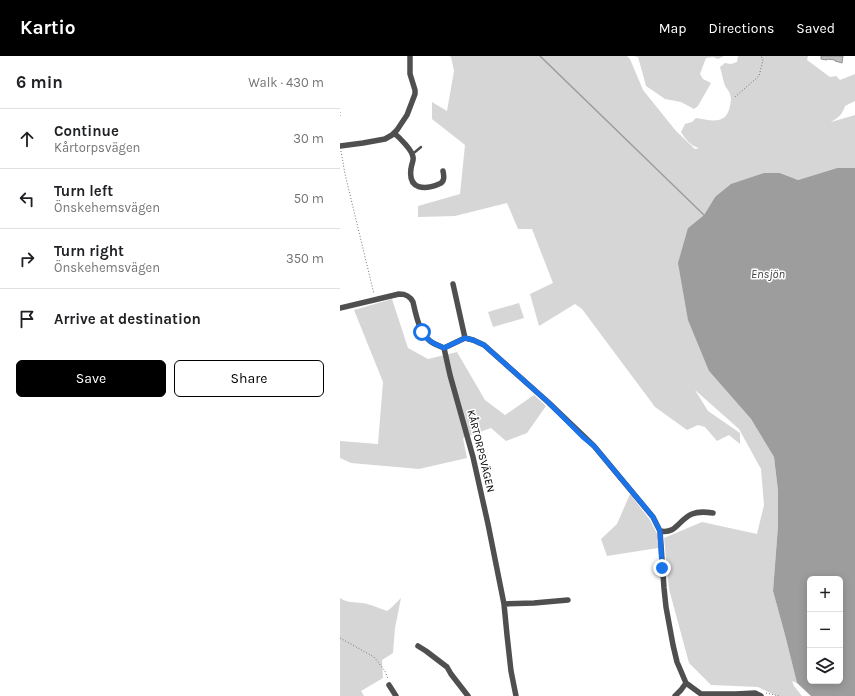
<!DOCTYPE html>
<meta charset="utf-8">
<style>
body{margin:0;font-family:Karla,sans-serif;background:#f2f2f2;color:#202124}
.controls{position:absolute;right:12px;bottom:12px;display:grid;overflow:hidden;border-radius:6px;box-shadow:0 2px 10px #0003}
.controls button{width:36px;height:36px;display:grid;place-items:center;padding:0;border:0;border-bottom:1px solid #e0e0e0;background:#fff;color:#202124;font:20px sans-serif}
.stop{position:absolute;width:12px;height:12px;margin:-9px;border:3px solid #1a73e8;border-radius:50%;background:#fff}
.stop.end{background:#1a73e8;border-color:#fff;box-shadow:0 1px 4px #0008}
.list{margin:0;padding:0;list-style:none}
h2{display:flex;justify-content:space-between;align-items:center;height:52px;margin:0;padding:0 16px;font-size:17px}
h2 small{font-size:13px;font-weight:400;color:#757577}
.list li{display:grid;grid-template-columns:26px 1fr auto;gap:12px;align-items:center;box-sizing:border-box;height:60px;padding:0 16px;border-top:1px solid #e0e0e0}
.list b{display:block;font-size:15px;white-space:nowrap}
.list p{margin:0;font-size:13px;white-space:nowrap;color:#757577}
.list em{font-size:13px;font-style:normal;color:#757577}
.actions{display:flex;gap:8px;padding:12px 16px}
.actions a{flex:1;padding:9px 0;border:1px solid #000;border-radius:6px;text-align:center;font-size:14px;color:#000}
.actions .main{background:#000;color:#fff}
.icon{flex:none;width:22px;height:22px;fill:none;stroke:currentColor;stroke-width:2;stroke-linecap:round;stroke-linejoin:round}
.map{position:relative;flex:none;width:515px;height:640px;overflow:hidden}
header{display:flex;align-items:center;gap:24px;box-sizing:border-box;height:56px;padding:0 20px;background:#000;color:#fff}
header strong{font-size:19px}
nav{display:flex;gap:22px;margin-inline-start:auto;font-size:14px}
main{display:flex}
aside{flex:1;background:#fff}
.map>svg:first-child{display:block}
.green{fill:#d6d6d6}
.water{fill:#9d9d9d;fill-rule:evenodd}
.lines{fill:none;stroke-linecap:round;stroke-linejoin:round}
.stream{stroke:#9d9d9d;stroke-width:1.5}
.building{fill:#bfbfbf;stroke:#939393}
.path{stroke:#717171;stroke-width:1;stroke-dasharray:1 2;stroke-linecap:butt}
.service{stroke:#4f4f4f;stroke-width:2.5}
.minor{stroke:#4f4f4f;stroke-width:5.5}
.route{stroke:#1a73e8;stroke-width:5}
.labels{text-anchor:middle;dominant-baseline:central;stroke-width:3;stroke-linejoin:round;paint-order:stroke}
.street-label{font-size:11px;fill:#000;stroke:#fff}
.water-label{font-size:12px;font-style:italic;fill:#3e3e3e;stroke:#fff}
</style>
<header>
<strong>Kartio</strong>
<nav><a>Map</a><a>Directions</a><a>Saved</a></nav>
</header>
<main>
<aside>
<h2>6 min<small>Walk · 430 m</small></h2>
<ul class="list">
<li><svg class="icon" aria-label="ahead" viewBox="0 0 24 24"><path d="M12 20V5M6 11l6-6 6 6"/></svg><div><b>Continue</b><p>Kårtorpsvägen</p></div><em>30 m</em></li>
<li><svg class="icon" aria-label="left" viewBox="0 0 24 24"><path d="M17 20v-9H6M10 6l-5 5 5 5"/></svg><div><b>Turn left</b><p>Önskehemsvägen</p></div><em>50 m</em></li>
<li><svg class="icon" aria-label="right" viewBox="0 0 24 24"><path d="M7 20v-9h11M14 6l5 5-5 5"/></svg><div><b>Turn right</b><p>Önskehemsvägen</p></div><em>350 m</em></li>
<li><svg class="icon" aria-label="arrive" viewBox="0 0 24 24"><path d="M6 21V4h12l-3 4 3 4H6"/></svg><div><b>Arrive at destination</b></div></li>
</ul>
<div class="actions"><a class="main">Save</a><a>Share</a></div>
</aside>
<div class="map">
<svg width="515" height="640" viewBox="0 0 515 640">
<rect width="100%" height="100%" fill="#fff"/>
<!-- green -->
<path class="green" d="M 109,0 L 287,0 L 290,3 L 303,34 L 336,75 L 355,93 L 359,92 C 351,90 345,83 341,76 L 345,68 L 352,66 L 356,62 C 369,64 384,69 389,54 C 390,49 392,43 390,38 C 389,35 387,33 385,30 C 383,24 382,18 380,11 L 385,7 L 391,8 L 397,6 L 398,0 L 468,0 L 467,4 L 490,21 L 496,20 L 500,24 L 515,18 L 515,45 L 505,50 C 502,59 499,61 491,66 L 515,59 L 515,112 L 497,112 L 458,124 L 440,117 L 375,141 L 364,159 L 348,172 L 369,315 L 411,363 L 434,401 L 438,435 L 438,470 L 433,535 L 445,579 L 457,627 L 452,625 L 454,630 L 462,640 L 437,640 L 418,631 L 371,629 L 349,607 L 329,533 L 324,482 L 362,466 L 417,478 L 424,449 L 421,413 L 399,373 L 355,334 L 368,355 L 400,377 L 400,388 L 389,379 L 377,385 L 365,371 L 358,369 L 347,374 L 315,351 L 242,253 L 235,248 L 199,270 L 190,238 L 213,227 L 192,173 L 178,173 L 167,147 L 115,160 L 78,161 L 78,150 L 120,138 L 125,89 L 92,63 L 92,46 L 107,55 L 114,15 L 111,1 Z
M 294,0 L 384,0 L 378,3 L 373,1 L 366,2 L 360,18 L 363,23 L 371,27 L 358,50 L 354,53 L 341,46 L 325,43 L 306,30 L 302,15 L 298,1 Z
M 52,243 L 68,292 L 88,303 L 117,296 L 145,344 L 165,359 L 194,339 L 206,350 L 187,377 L 166,385 L 151,372 L 123,382 L 127,402 L 79,413 L 11,407 L 0,402 L 0,385 L 38,388 L 43,326 L 14,254 Z
M 179,247 L 184,262 L 153,271 L 148,256 Z
M 290,438 L 310,464 L 318,480 L 318,492 L 267,500 L 261,483 L 277,468 Z
M 0,542 C 7,547 14,546 22,547 C 30,548 39,552 47,555 L 51,552 L 61,542 L 55,572 L 53,597 L 42,604 L 43,622 L 21,635 L 24,640 L 0,640 Z"/>
<!-- water -->
<path class="water" d="M 497,112 L 515,112 L 515,640 L 471,640 L 457,627 L 445,579 L 433,535 L 438,470 L 438,435 L 434,401 L 411,363 L 369,315 L 348,264 L 338,207 L 348,172 L 364,159 L 375,141 L 391,128 L 424,117 L 440,117 L 458,124 ZM 470,523 L 500,523 L 500,625 L 470,625 Z"/>
<g class="lines">
<!-- stream -->
<path class="stream" d="M 200,0 L 364,159"/>
</g>
<!-- building -->
<path class="building" d="M 481,0 L 503,0 L 502,7 L 495,5 L 495,4 L 487,3 L 487,4 L 481,3 Z"/>
<g class="lines">
<!-- path -->
<path class="path" d="M 395,41 L 419,20 L 423,4 L 421,0
M 0,56 L 0,60
M 1,95 L 5,118 L 34,238
M 0,582 L 34,601 L 45,615 L 48,623
M 426,637 L 439,640"/>
<!-- service -->
<path class="service" d="M 72,97 L 75,96 L 81,91"/>
<!-- minor -->
<path class="minor" d="M 54,77 C 60,82 72,94 73,101 C 74,105 71,109 71,113 C 68,134 85,134 99,128 C 105,126 104,120 103,115
M 0,90 L 23,87 L 45,83 L 52,79 L 57,74 L 67,59 L 75,38 L 75,34 L 70,18 L 70,0
M 113,228 L 125,282
M 0,252 L 59,238 C 66,238 70,240 73,246 C 76,259 79,276 90,285 C 94,288 99,290 104,292
M 104,292 L 125,282 L 133,284 L 144,289 L 208,346 L 254,390 L 313,461 L 320,475 L 324,532 L 326,551 L 333,589 L 337,606 L 346,627 L 361,638 L 362,640
M 104,292 L 110,319 L 133,401 L 148,468 L 164,548 L 167,579 L 171,615 L 176,640
M 320,475 C 337,478 338,464 352,458 C 359,455 366,456 373,457
M 164,548 L 194,547 L 228,544
M 78,590 L 86,595 L 107,611 L 111,618 L 128,640
M 49,629 L 56,640
M 361,638 L 396,638 L 415,637 L 421,640
M 335,640 L 341,634 L 346,627"/>
</g>
<g class="lines">
<!-- route -->
<path class="route" d="M 82,276 C 89,286 93,287 104,292 L 125,282 L 133,284 L 144,289 L 208,346 L 243,381 L 254,390 L 313,461 L 320,475 L 322,512"/>
</g>
<g class="labels">
<!-- street labels -->
<g class="street-label">
<text transform="translate(141 395) rotate(76)">KÅRTORPSVÄGEN</text>
</g>
<!-- water labels -->
<g class="water-label">
<text x="428" y="218">Ensjön</text>
</g>
</g>
</svg>
<div class="controls">
<button>+</button>
<button>−</button>
<button><svg class="icon" aria-label="layers" viewBox="0 0 24 24"><path d="M12 4l9 5-9 5-9-5zM3 14l9 5 9-5"/></svg></button>
</div>
<div class="stop" style="left:82px;top:276px"></div>
<div class="stop end" style="left:322px;top:512px"></div>
</div>
</main>
